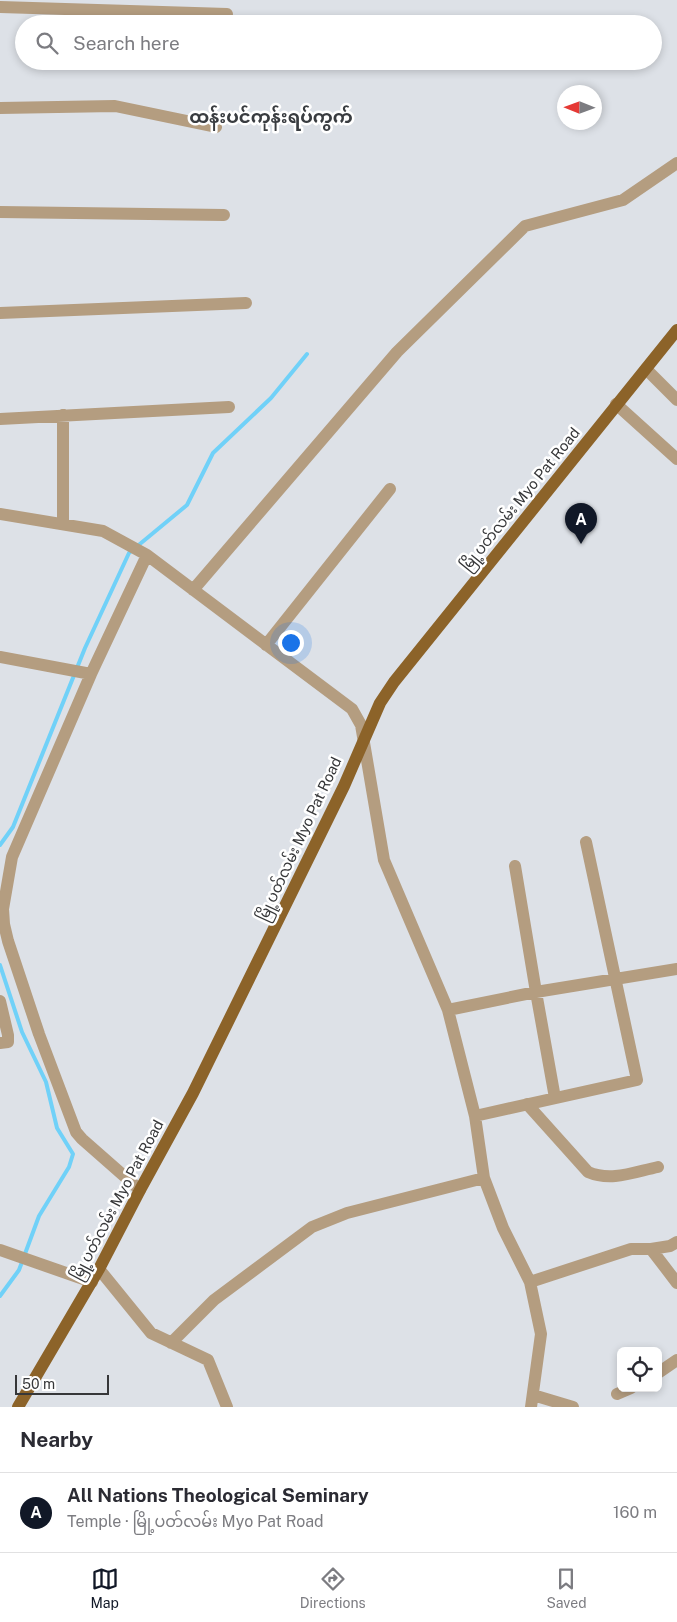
<!DOCTYPE html>
<meta charset="utf-8">
<style>
body{margin:0;font-family:"Public Sans","Noto Sans Myanmar",sans-serif;background:#f2f2f3;color:#2b2b33}
.controls{position:absolute;right:15px;bottom:15px;display:grid;overflow:hidden;border-radius:8px;box-shadow:0 2px 8px #0003}
.controls button{width:45px;height:45px;display:grid;place-items:center;padding:0;border:0;border-bottom:1px solid #e1e1e2;background:#fff;color:#2b2b33;font:25px sans-serif}
.compass{position:absolute;left:557px;top:85px;width:45px;height:45px;border-radius:50%;background:#fff;box-shadow:0 2px 8px #0003;rotate:271deg}
.scale{position:absolute;left:15px;bottom:12px;width:94px;box-sizing:border-box;padding-left:5px;border:2px solid #363739;border-top:0;font-size:14px;line-height:18px;white-space:nowrap;color:#363739;-webkit-text-stroke:4px #fff;paint-order:stroke}
.you{position:absolute;left:290px;top:642px;width:18px;height:18px;margin:-12px;border:4px solid #fff;border-radius:50%;background:#1a73e8;box-shadow:0 0 0 8px #1a73e833}
.badge{display:grid;place-items:center;width:32px;height:32px;border-radius:50%;background:#111827;color:#fff;font-size:16px;font-weight:700}
.pin{position:absolute;translate:-50% -41px;filter:drop-shadow(0 1px 2px #0008)}
.pin::after{content:'';position:absolute;top:26px;width:18px;height:15px;background:inherit;clip-path:polygon(0 0,100% 0,50% 100%)}
.list{margin:0;padding:0;list-style:none}
h2{display:flex;justify-content:space-between;align-items:center;height:65px;margin:0;padding:0 20px;font-size:21px}
h2 small{font-size:16px;font-weight:400;color:#7c7c81}
.list li{display:grid;grid-template-columns:32px 1fr auto;gap:15px;align-items:center;box-sizing:border-box;height:80px;padding:0 20px;border-top:1px solid #e1e1e2}
.list b{display:block;font-size:19px;white-space:nowrap}
.list p{margin:0;font-size:16px;white-space:nowrap;color:#7c7c81}
.list em{font-size:16px;font-style:normal;color:#7c7c81}
.icon{flex:none;width:28px;height:28px;fill:none;stroke:currentColor;stroke-width:2;stroke-linecap:round;stroke-linejoin:round}
.map{position:relative;flex:none;width:677px;height:1407px;overflow:hidden}
.search{position:absolute;background:#fff;box-shadow:0 2px 8px #0003;left:15px;right:15px;top:15px;height:55px;display:flex;align-items:center;gap:12px;box-sizing:border-box;padding:0 18px;border-radius:28px;color:#7c7c81;font-size:19px}
.sheet{height:145px;background:#fff}
nav{display:flex;justify-content:space-around;align-items:center;box-sizing:border-box;height:70px;border-top:1px solid #e1e1e2;background:#fff;font-size:14px;color:#7c7c81}
nav a{display:grid;justify-items:center;gap:2px}
nav .on{color:#111827}
.map>svg:first-child{display:block}
.lines{fill:none;stroke-linecap:round;stroke-linejoin:round}
.stream{stroke:#70d1f8;stroke-width:4}
.minor{stroke:#b49d80;stroke-width:12}
.major{stroke:#8c6329;stroke-width:12}
.labels{text-anchor:middle;dominant-baseline:central;stroke-width:5;stroke-linejoin:round;paint-order:stroke}
.street-label{font-size:15px;fill:#363739;stroke:#fff}
.quarter-label{font-size:18px;font-weight:bold;fill:#393c40;stroke:#fff}
</style>
<div class="map">
<svg width="677" height="1407" viewBox="0 0 677 1407">
<rect width="100%" height="100%" fill="#dde1e7"/>
<g class="lines">
<!-- stream -->
<path class="stream" d="M 0,845 L 13,827 L 85,648 L 129,553 L 187,505 L 213,453 L 271,398 L 307,354
M 0,965 L 22,1032 L 46,1082 L 57,1128 L 73,1154 L 69,1167 L 39,1216 L 19,1270 L 0,1296"/>
<!-- minor -->
<path class="minor" d="M 0,7 L 227,14
M 0,108 L 115,106 L 216,127
M 0,212 L 224,215
M 0,313 L 246,303
M 646,369 L 677,400
M 616,404 L 677,459
M 63,415 L 63,524
M 0,419 L 229,407
M 0,514 L 103,531 L 147,555 L 352,709 L 361,725 L 384,860 L 448,1010 L 475,1116 L 484,1178 L 503,1228 L 530,1282 L 541,1334 L 531,1407
M 193,590 L 397,352 L 525,226 L 623,200 L 677,163
M 266,645 L 390,489
M 0,657 L 91,674
M 515,866 L 536,992 L 555,1098
M 0,1001 L 8,1035 L 8,1042 L 0,1043
M 448,1010 L 536,992 L 677,969
M 527,1104 L 588,1172 C 611,1182 634,1172 658,1167
M 475,1116 L 637,1080 L 586,842
M 140,1190 L 82,1139 L 76,1132 L 39,1034 L 8,941 L 4,924 L 3,909 L 12,857 L 91,674 L 147,555
M 651,1249 L 670,1246 L 677,1242
M 0,1250 L 92,1282
M 99,1269 L 151,1333 L 208,1360 L 227,1407
M 530,1282 L 631,1249 L 651,1249 L 677,1283
M 171,1343 L 214,1300 L 312,1227 L 347,1213 L 484,1178
M 658,1373 L 677,1360
M 617,1394 L 631,1388
M 533,1395 L 573,1407"/>
<!-- major -->
<path class="major" d="M 18,1407 L 99,1269 L 140,1190 L 193,1093 L 344,786 L 380,703 L 394,682 L 677,330"/>
</g>
<g class="labels">
<!-- street labels -->
<g class="street-label">
<text transform="translate(520 499) rotate(-51)">မြို့ပတ်လမ်း Myo Pat Road</text>
<text transform="translate(299 839) rotate(-65)">မြို့ပတ်လမ်း Myo Pat Road</text>
<text transform="translate(117 1200) rotate(-62)">မြို့ပတ်လမ်း Myo Pat Road</text>
</g>
<!-- quarter labels -->
<g class="quarter-label">
<text x="271" y="116">ထန်းပင်ကုန်းရပ်ကွက်</text>
</g>
</g>
</svg>
<div class="controls">
<button><svg class="icon" aria-label="locate" viewBox="0 0 24 24"><circle cx="12" cy="12" r="6"/><path d="M12 2v4M12 18v4M2 12h4M18 12h4"/></svg></button>
</div>
<svg class="compass" viewBox="-18 -18 36 36"><path d="M0-13l5 13h-10z" fill="#e53935"/><path d="M0 13l5-13h-10z" fill="#7c7c81"/></svg>
<div class="scale">50 m</div>
<div class="you"></div>
<div class="pin badge" style="left:581px;top:544px">A</div>
<div class="search"><svg class="icon" aria-label="search" viewBox="0 0 24 24"><circle cx="10" cy="10" r="6"/><path d="M15 15l6 6"/></svg>Search here</div>
</div>
<section class="sheet">
<h2>Nearby<small></small></h2>
<ul class="list">
<li><span class="badge">A</span><div><b>All Nations Theological Seminary</b><p>Temple · မြို့ပတ်လမ်း Myo Pat Road</p></div><em>160 m</em></li>
</ul>
</section>
<nav>
<a class="on"><svg class="icon" aria-label="map" viewBox="0 0 24 24"><path d="M3 6l6-2 6 2 6-2v14l-6 2-6-2-6 2zM9 4v14M15 6v14"/></svg>Map</a>
<a><svg class="icon" aria-label="directions" viewBox="0 0 24 24"><path d="M12 3l9 9-9 9-9-9zM9 14v-3h6M13 9l2 2-2 2"/></svg>Directions</a>
<a><svg class="icon" aria-label="saved" viewBox="0 0 24 24"><path d="M7 4h10v16l-5-4-5 4z"/></svg>Saved</a>
</nav>
